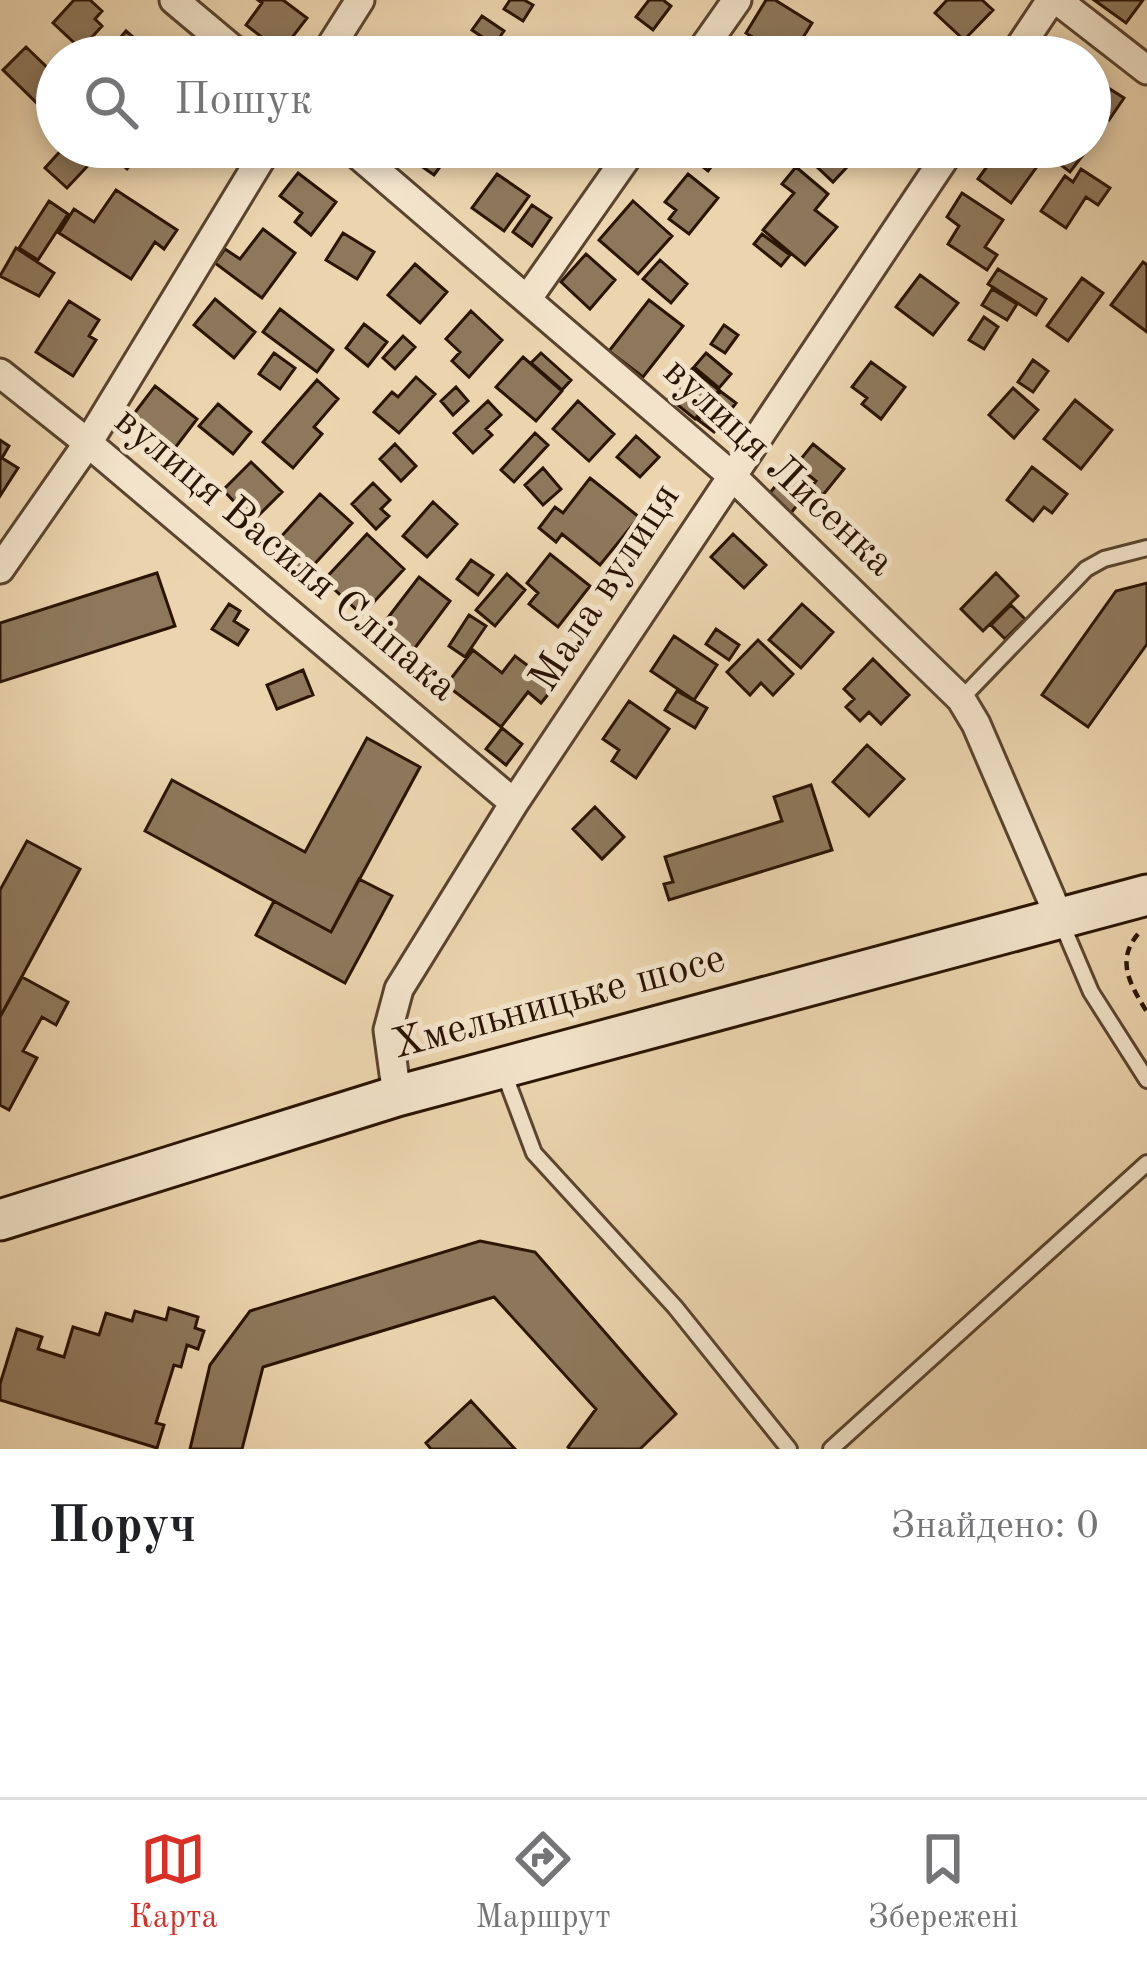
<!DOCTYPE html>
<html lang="uk">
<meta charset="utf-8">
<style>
body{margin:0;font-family:"Old Standard TT",serif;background:#f2f2f2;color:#202124}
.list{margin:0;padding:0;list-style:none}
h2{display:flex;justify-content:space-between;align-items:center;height:156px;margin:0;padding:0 48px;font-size:51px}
h2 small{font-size:39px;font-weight:400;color:#757577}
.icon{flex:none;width:66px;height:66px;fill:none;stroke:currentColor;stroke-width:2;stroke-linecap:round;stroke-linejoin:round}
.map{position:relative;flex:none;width:1147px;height:1449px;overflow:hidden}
.search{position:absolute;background:#fff;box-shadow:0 6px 18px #0003;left:36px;right:36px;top:36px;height:132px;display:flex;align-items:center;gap:30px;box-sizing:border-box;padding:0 42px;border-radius:66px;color:#757577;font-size:45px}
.sheet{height:348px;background:#fff}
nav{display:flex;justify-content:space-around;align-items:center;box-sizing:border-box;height:168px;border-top:3px solid #e0e0e0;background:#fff;font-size:33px;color:#757577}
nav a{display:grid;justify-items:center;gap:6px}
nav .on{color:#d93025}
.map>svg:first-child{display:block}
.building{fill:#8e785c;stroke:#2a1403;stroke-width:3}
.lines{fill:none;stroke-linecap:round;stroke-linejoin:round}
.lane-casing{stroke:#5a442e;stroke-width:20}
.street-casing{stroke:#5a442e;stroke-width:33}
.secondary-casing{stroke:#2a1403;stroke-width:45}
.path{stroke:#2a1403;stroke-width:4.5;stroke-dasharray:9 6;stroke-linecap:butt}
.lane{stroke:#f2e3ca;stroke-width:14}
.street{stroke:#f2e3ca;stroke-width:27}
.secondary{stroke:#f2e3ca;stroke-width:39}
.labels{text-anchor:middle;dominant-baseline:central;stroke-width:10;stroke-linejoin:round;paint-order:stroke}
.street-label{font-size:42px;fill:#2a1403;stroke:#f2e3ca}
</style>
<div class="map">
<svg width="1147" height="1449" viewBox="0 0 1147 1449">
<rect width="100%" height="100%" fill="#ebd4ae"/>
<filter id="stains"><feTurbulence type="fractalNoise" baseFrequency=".00167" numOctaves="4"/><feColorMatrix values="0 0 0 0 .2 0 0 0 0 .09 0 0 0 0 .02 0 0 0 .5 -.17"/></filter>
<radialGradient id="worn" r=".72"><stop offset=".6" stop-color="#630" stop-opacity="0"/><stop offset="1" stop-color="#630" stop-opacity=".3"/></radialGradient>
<!-- building -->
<path class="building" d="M 74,0 L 90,0 L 102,11 L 95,19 L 102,26 L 81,49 L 53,23 Z
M 258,0 L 283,0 L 307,18 L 281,52 L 246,25 L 262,3 Z
M 510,0 L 524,0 L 533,5 L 523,21 L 504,9 Z
M 649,0 L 663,0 L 671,6 L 653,30 L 636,17 Z
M 766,0 L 775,0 L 812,23 L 791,57 L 784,57 L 746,33 Z
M 947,0 L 982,0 L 993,10 L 964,40 L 935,13 Z
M 1094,0 L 1143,0 L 1126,23 Z
M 482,16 L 504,31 L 494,45 L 472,30 Z
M 126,31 L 156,57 L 104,57 Z
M 26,47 L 57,77 L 57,100 L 46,112 L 3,70 Z
M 1099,82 L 1124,98 L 1109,120 L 1090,108 L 1090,96 Z
M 64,147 L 77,157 L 85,148 L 95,158 L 67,188 L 45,168 Z
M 103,147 L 147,147 L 127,169 Z
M 413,147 L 461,147 L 450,164 L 445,160 L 434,175 L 407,156 Z
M 678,147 L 727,147 L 708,171 Z
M 796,147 L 853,147 L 860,153 L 833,182 Z
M 1001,147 L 1013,147 L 1038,165 L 1011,203 L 978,179 Z
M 1046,147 L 1089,147 L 1070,172 L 1043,151 Z
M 796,167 L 828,194 L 815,210 L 837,227 L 805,265 L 763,230 L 794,193 L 782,184 Z
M 1081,169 L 1110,188 L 1098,205 L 1086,197 L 1066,228 L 1041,211 L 1065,176 L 1073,182 Z
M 298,173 L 336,202 L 311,235 L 295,222 L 302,213 L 280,196 Z
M 497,174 L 529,196 L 504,231 L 472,208 Z
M 688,174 L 718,198 L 689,234 L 669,219 L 676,210 L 665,202 Z
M 116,190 L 177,230 L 164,249 L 155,242 L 131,279 L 59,233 L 74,209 L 94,222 Z
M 962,193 L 1003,220 L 985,247 L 997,255 L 987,270 L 948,244 L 959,226 L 947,217 Z
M 49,201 L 68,214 L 38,260 L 19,248 Z
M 633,201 L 672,236 L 638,274 L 599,240 Z
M 532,205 L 551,218 L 532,246 L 513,232 Z
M 263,229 L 295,253 L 262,298 L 215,263 L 225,249 L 240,259 Z
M 343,233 L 374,252 L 357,279 L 326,260 Z
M 762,234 L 790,255 L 781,266 L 754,244 Z
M 16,248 L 54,273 L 39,296 L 0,276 Z
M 586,254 L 615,280 L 590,309 L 561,282 Z
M 660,260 L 687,284 L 671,303 L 643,279 Z
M 1143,262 L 1147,265 L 1147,332 L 1111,305 Z
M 415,264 L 447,292 L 420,323 L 388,295 Z
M 998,269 L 1046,299 L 1036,315 L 988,284 Z
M 920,275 L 958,303 L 933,335 L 896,307 Z
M 1082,278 L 1103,293 L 1068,341 L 1047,326 Z
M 992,289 L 1017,304 L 1007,320 L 982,305 Z
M 215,299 L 255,332 L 234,358 L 194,325 Z
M 649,300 L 683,326 L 643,377 L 609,351 Z
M 69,301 L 99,320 L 89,336 L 96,340 L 73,376 L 36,352 Z
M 280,309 L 333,350 L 317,372 L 263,332 Z
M 471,311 L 502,340 L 469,377 L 452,361 L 460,352 L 446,339 Z
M 984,317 L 998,327 L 984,349 L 969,340 Z
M 364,324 L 387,342 L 368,366 L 346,348 Z
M 724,325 L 738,335 L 725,353 L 711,344 Z
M 403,336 L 415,347 L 395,369 L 383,358 Z
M 274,353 L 295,368 L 280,389 L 259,374 Z
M 541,353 L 571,380 L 562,390 L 531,363 Z
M 706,353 L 731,374 L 719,388 L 694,367 Z
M 523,357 L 562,391 L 536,421 L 496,387 Z
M 1033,360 L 1048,371 L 1033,392 L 1018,382 Z
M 871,362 L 905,387 L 881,419 L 862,404 L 867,398 L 852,387 Z
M 692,369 L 719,390 L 695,419 L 669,398 Z
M 416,377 L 435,394 L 399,433 L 374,412 L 392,392 L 398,397 Z
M 317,380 L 338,399 L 314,427 L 322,434 L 293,468 L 263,442 Z
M 155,386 L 197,419 L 175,448 L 133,415 Z
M 456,387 L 468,401 L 453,415 L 441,401 Z
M 1013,388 L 1038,410 L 1014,438 L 989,415 Z
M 720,391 L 736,403 L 714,432 L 698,420 Z
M 1075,400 L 1112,430 L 1081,469 L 1044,439 Z
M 488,401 L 501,415 L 486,429 L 492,435 L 473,453 L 454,433 Z
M 578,401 L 614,434 L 589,461 L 553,429 Z
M 218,404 L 251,432 L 233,454 L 199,426 Z
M 535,433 L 548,445 L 514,482 L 501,470 Z
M 636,436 L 659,457 L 640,477 L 617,457 Z
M 0,440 L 9,446 L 2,458 L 18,468 L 0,496 Z
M 395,444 L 416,466 L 401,481 L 380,459 Z
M 813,444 L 844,469 L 823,495 L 812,486 L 816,481 L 796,465 Z
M 251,462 L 282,492 L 253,521 L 223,490 Z
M 1032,467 L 1067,494 L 1052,513 L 1044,507 L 1033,521 L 1007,500 Z
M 543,468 L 561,489 L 543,505 L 525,485 Z
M 788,471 L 821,499 L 814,507 L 803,498 L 790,514 L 768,495 Z
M 590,478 L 639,517 L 600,565 L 562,534 L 556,542 L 539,528 L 555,507 L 563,513 Z
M 373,483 L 390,500 L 381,509 L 389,516 L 376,529 L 352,504 Z
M 320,494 L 352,523 L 300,580 L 268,551 Z
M 433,502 L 457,524 L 427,557 L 403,536 Z
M 367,534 L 404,569 L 362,615 L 324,580 Z
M 733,534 L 766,565 L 744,588 L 711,557 Z
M 550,554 L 590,586 L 558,627 L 529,604 L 538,593 L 527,583 Z
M 471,560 L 493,575 L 478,595 L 457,579 Z
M 157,573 L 175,626 L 0,682 L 0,623 Z
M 996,573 L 1018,596 L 983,631 L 961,609 Z
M 507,574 L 525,590 L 495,626 L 476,610 Z
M 419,577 L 450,601 L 412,652 L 380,628 Z
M 1147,583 L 1147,644 L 1088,727 L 1042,695 L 1116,591 Z
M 229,604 L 240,611 L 234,621 L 248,630 L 238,645 L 212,629 Z
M 802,604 L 833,632 L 801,668 L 769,640 Z
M 1011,605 L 1025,619 L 1005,639 L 991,625 Z
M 469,615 L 486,626 L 465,657 L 449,646 Z
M 716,629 L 739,645 L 729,660 L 706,644 Z
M 674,636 L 717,665 L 694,700 L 651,671 Z
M 758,640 L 793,674 L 773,695 L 761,683 L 750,695 L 727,672 Z
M 473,650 L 502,673 L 515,656 L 555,686 L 541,703 L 528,692 L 501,727 L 446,685 Z
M 873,659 L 909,695 L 881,724 L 869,712 L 860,721 L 846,707 L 854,699 L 844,689 Z
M 303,670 L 313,695 L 277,709 L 267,685 Z
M 677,691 L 707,708 L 695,728 L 665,710 Z
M 629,701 L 669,729 L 636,778 L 612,761 L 619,750 L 603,739 Z
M 502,728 L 522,744 L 506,765 L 486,749 Z
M 367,738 L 420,767 L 331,932 L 145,831 L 172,780 L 305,852 Z
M 867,745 L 904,779 L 869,816 L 833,782 Z
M 811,785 L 832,850 L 669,900 L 664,884 L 673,882 L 665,857 L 782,821 L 774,797 Z
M 595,807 L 624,837 L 602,859 L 573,829 Z
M 27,841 L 80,869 L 0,1017 L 0,890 Z
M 359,879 L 392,896 L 345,983 L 256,935 L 274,901 L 331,932 Z
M 22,977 L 68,1002 L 56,1025 L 42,1017 L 23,1051 L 37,1058 L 9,1110 L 0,1105 L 0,1017 Z
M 480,1241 L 535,1252 L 676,1414 L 640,1449 L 570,1449 L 568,1447 L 596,1409 L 494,1297 L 263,1367 L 242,1449 L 190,1449 L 210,1365 L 250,1311 Z
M 169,1308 L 198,1317 L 195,1328 L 204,1331 L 198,1349 L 187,1345 L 181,1367 L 174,1365 L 156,1423 L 164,1425 L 157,1448 L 0,1400 L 0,1384 L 17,1329 L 42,1337 L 38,1349 L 64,1357 L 73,1327 L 99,1335 L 106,1313 L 132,1321 L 135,1311 L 166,1320 Z
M 471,1401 L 515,1449 L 431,1449 L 426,1443 Z"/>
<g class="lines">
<!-- lane casing -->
<g class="lane-casing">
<path id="lane" d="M 961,699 L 1086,569 L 1104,559 L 1147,548
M 1062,924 L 1091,992 L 1147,1080
M 504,1073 L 534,1153 L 675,1307 L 789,1449
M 831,1449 L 1147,1163"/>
</g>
<!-- street casing -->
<g class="street-casing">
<path id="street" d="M 174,0 L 242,57
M 1057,0 L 1147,70
M 324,57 L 360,0
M 697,57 L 737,0
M 1013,57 L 1051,0
M 349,147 L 731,475 L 961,699 L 976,724 L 1060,919
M 528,298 L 634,147
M 0,373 L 88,443 L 514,803
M 0,569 L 88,443 L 268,147
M 397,1096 L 388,1030 L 399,989 L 514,803 L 952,147"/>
</g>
<!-- secondary casing -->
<g class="secondary-casing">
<path id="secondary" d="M 0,1220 L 397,1096 L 1147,895"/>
</g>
<!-- path -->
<path class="path" d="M 1138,934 C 1115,961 1131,986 1147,1012"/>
<!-- lane -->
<use href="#lane" class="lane"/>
<!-- street -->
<use href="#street" class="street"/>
<!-- secondary -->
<use href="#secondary" class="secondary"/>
</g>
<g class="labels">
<!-- street labels -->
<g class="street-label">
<text transform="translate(778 468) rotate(43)">вулиця Лисенка</text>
<text transform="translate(285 555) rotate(40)">вулиця Василя Сліпака</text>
<text transform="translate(606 588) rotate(-57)">Мала вулиця</text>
<text transform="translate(559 1003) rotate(-15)">Хмельницьке шосе</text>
</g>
</g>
<rect width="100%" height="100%" filter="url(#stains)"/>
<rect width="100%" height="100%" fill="url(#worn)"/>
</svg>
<div class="search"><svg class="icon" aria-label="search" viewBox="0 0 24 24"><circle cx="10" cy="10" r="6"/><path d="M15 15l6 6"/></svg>Пошук</div>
</div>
<section class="sheet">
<h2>Поруч<small>Знайдено: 0</small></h2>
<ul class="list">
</ul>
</section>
<nav>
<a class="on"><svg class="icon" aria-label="map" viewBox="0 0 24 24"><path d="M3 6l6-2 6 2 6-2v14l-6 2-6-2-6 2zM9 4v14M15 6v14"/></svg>Карта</a>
<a><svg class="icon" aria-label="directions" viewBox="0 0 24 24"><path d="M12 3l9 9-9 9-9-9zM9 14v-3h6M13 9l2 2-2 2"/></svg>Маршрут</a>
<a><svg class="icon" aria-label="saved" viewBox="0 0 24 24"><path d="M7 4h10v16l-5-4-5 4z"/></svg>Збережені</a>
</nav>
